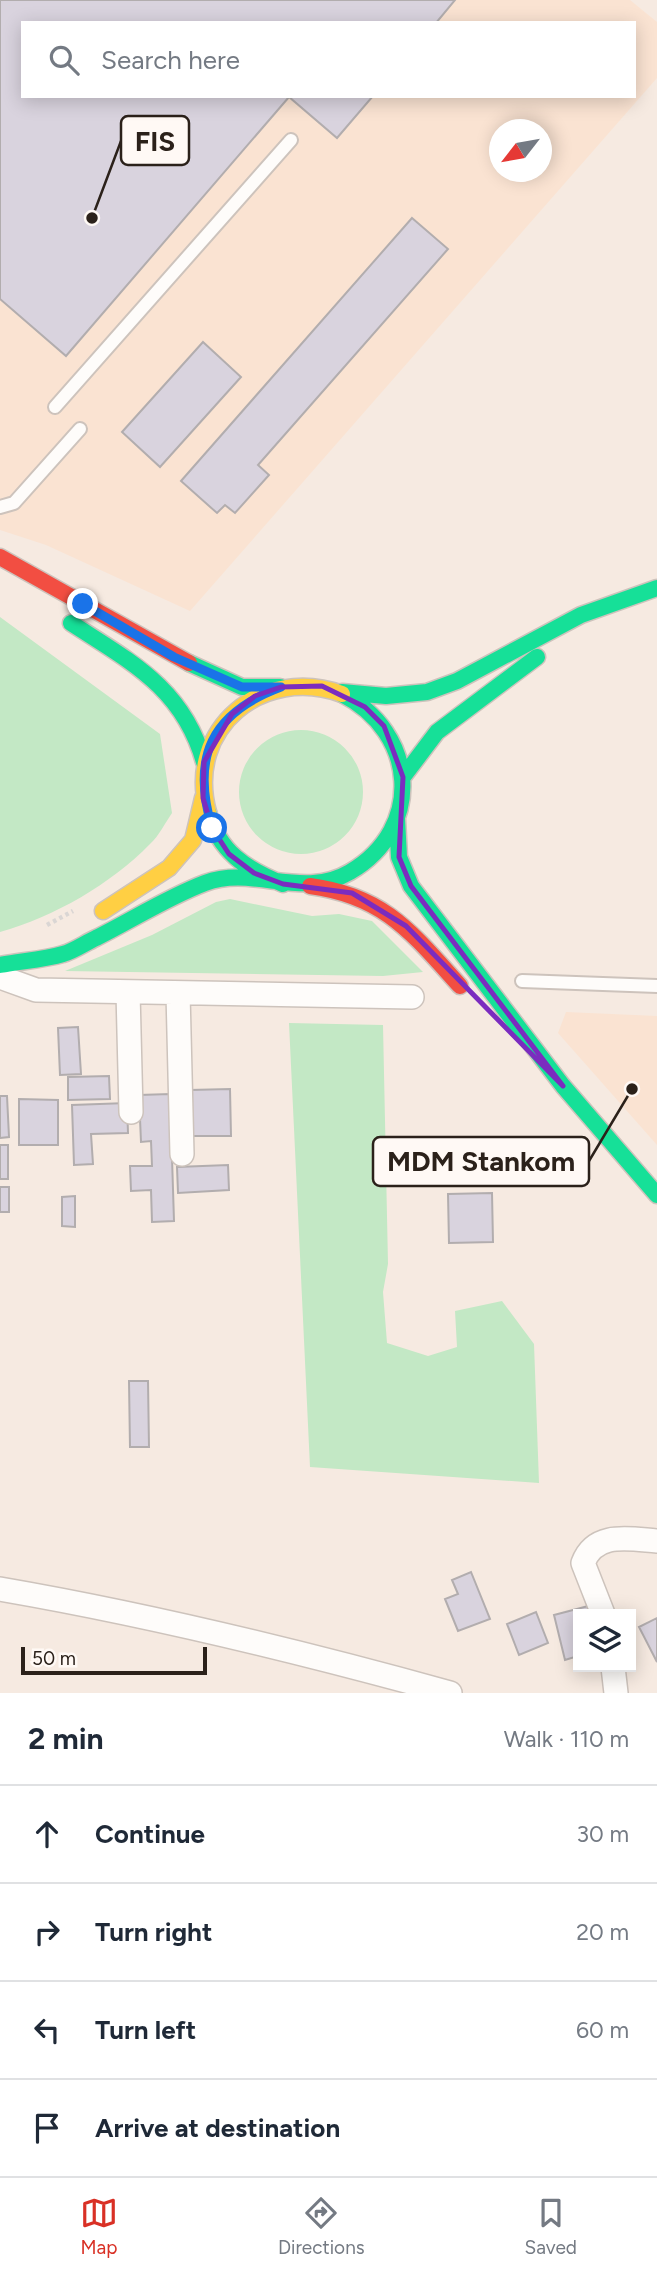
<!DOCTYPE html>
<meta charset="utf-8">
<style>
body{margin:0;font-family:Figtree,sans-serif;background:#f6f6f7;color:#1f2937}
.controls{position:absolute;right:21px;bottom:21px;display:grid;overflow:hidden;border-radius:0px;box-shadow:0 4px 18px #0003}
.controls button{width:63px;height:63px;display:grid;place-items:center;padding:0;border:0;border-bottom:2px solid #e0e1e3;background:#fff;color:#1f2937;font:35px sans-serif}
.compass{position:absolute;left:489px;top:119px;width:63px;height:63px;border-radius:50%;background:#fff;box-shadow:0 4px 18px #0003;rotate:239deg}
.scale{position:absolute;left:21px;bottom:18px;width:186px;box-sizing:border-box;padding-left:7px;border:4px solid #2b211a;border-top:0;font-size:19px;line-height:24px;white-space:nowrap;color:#2b211a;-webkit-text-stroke:5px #fff9f5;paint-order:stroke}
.stop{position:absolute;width:21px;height:21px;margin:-16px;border:5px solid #1a73e8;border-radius:50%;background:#fff}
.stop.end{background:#1a73e8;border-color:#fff;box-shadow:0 2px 7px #0008}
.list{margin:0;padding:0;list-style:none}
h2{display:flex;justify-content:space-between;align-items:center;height:91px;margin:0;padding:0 28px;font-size:30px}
h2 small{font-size:23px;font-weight:400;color:#747a83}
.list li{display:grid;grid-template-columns:46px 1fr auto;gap:21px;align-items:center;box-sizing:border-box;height:98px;padding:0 28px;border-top:2px solid #e0e1e3}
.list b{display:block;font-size:26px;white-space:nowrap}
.list em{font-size:23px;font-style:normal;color:#747a83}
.icon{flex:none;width:38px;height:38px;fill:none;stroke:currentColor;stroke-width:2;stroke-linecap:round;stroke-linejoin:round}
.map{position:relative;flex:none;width:657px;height:1693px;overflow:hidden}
.search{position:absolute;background:#fff;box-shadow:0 4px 18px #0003;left:21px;right:21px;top:21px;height:77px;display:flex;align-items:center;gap:18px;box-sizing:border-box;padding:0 24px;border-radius:0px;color:#747a83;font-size:26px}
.sheet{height:483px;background:#fff}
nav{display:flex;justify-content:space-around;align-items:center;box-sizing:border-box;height:98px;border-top:2px solid #e0e1e3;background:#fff;font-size:19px;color:#747a83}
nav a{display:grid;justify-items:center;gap:4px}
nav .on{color:#d93025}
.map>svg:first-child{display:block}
.built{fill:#fae3d2;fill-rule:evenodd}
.green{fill:#c3e8c5}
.building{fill:#d9d3de;stroke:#b2adae;stroke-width:2}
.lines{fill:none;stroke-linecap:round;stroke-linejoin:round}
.lane-casing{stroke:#cdc3bc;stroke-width:16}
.street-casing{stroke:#cdc3bc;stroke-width:26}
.fast-casing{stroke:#cdc3bc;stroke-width:19}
.slow-casing{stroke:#cdc3bc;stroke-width:19}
.jam-casing{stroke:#cdc3bc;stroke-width:19}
.path{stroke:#dad6d4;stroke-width:4.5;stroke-dasharray:3.5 3.5;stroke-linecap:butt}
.lane{stroke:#fefcfa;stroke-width:12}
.street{stroke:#fefcfa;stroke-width:23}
.fast{stroke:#16e098;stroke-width:16}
.slow{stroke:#ffcf43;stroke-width:16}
.jam{stroke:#f24e42;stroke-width:16}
.route{stroke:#1a73e8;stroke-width:9}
.marked{fill:none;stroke:#7b2cbf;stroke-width:5;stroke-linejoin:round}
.leader{fill:none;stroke:#2b211a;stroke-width:2.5}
.callout-dot{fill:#2b211a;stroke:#fff9f5;stroke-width:2.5}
.callout{fill:#fff9f5;stroke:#2b211a;stroke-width:2.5}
.callout-label{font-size:28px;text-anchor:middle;font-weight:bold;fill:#2b211a}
</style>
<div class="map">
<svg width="657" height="1693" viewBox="0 0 657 1693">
<rect width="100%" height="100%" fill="#f6eae1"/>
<!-- built -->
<path class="built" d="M 0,0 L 630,0 L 657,22 L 657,78 L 190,611 L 46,545 L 0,530 ZM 23,23 L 634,23 L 634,96 L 23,96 ZM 500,130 L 542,130 L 542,172 L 500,172 Z
M 566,1012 L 657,1016 L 657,1145 L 558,1033 Z"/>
<!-- green -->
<path class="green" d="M 0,617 L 160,734 L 172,813 C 165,823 159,836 150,844 C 111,884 54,917 0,932 Z
M239 792a62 62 0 1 1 124 0a62 62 0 1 1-124 0Z
M 230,899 L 312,916 L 339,914 L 372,921 L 423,972 L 383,976 L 65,971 L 152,935 L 216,902 Z
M 289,1023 L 383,1025 L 388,1264 L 383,1292 L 387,1343 L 428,1356 L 457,1347 L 455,1311 L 502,1301 L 534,1344 L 539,1483 L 310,1467 Z"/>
<!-- building -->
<path class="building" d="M 0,0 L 455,0 L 436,23 L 23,23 L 23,96 L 373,96 L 337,138 L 289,97 L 66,356 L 0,299 Z
M 412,218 L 448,249 L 258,465 L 269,475 L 235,513 L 225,505 L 217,513 L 181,481 Z
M 203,342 L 241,377 L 160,467 L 122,432 Z
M 78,1027 L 81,1074 L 60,1075 L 58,1028 Z
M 109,1076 L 110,1099 L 68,1100 L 68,1077 Z
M 230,1089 L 231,1136 L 191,1136 L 190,1090 Z
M 170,1094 L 174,1221 L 152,1222 L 151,1190 L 131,1191 L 130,1166 L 152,1166 L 151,1141 L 141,1142 L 139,1095 Z
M 0,1096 L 7,1096 L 9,1137 L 0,1138 Z
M 19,1099 L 58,1100 L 58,1145 L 19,1145 Z
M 127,1103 L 128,1133 L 91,1134 L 93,1164 L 74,1165 L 72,1105 Z
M 0,1145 L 8,1145 L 8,1179 L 0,1179 Z
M 228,1165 L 229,1190 L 178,1193 L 177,1167 Z
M 0,1187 L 9,1187 L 9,1212 L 0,1212 Z
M 492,1193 L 493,1242 L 449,1243 L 448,1194 Z
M 75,1196 L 75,1227 L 62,1226 L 62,1197 Z
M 129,1381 L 148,1381 L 149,1447 L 130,1447 Z
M 471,1572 L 490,1619 L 458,1631 L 445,1599 L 458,1594 L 452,1580 Z
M 592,1605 L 594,1614 L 578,1614 L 578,1656 L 565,1660 L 554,1615 Z
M 536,1612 L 548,1643 L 519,1655 L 507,1624 Z
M 657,1618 L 657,1662 L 639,1627 Z"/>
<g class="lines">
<!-- lane casing -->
<g class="lane-casing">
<path id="lane" d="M 55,407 L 291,140
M 0,507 L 14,503 L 80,429
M 522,981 L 657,986"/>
</g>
<!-- street casing -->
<g class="street-casing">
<path id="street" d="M 0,977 L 36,990 L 412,997
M 128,992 L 131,1112
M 178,993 L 182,1154
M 0,1589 C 151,1615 302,1652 450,1693
M 603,1614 L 583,1563 C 595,1531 629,1539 657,1541
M 613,1667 L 616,1693"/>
</g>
<!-- fast casing -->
<g class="fast-casing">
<path id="fast" d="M 71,623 C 131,662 183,688 204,762
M 189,663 L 242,687 L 280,687
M 342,692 L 386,696 L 427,692 L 457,681 L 581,615 L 657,588
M 403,777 L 437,732 L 537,657
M 208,812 C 219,852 246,869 283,884
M 397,819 L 399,857 L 411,886 L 563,1086 L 657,1195
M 0,965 C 20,961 43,960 63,954 C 74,951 85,943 96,938 C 132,920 168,897 205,883 C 253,865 303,900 350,872 C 425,828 417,732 342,694"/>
</g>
<!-- slow casing -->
<g class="slow-casing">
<path id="slow" d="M 208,812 C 185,728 263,665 342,694
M 103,911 L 169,868 L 193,840 L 203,798"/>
</g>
<!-- jam casing -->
<g class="jam-casing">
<path id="jam" d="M 0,557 L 189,663
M 310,886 C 385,896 412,933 460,986"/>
</g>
<!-- path -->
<path class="path" d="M 47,925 L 73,911"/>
<!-- lane -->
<use href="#lane" class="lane"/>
<!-- street -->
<use href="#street" class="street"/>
<!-- fast -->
<use href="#fast" class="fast"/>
<!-- slow -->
<use href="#slow" class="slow"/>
<!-- jam -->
<use href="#jam" class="jam"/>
</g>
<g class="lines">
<!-- route -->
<path class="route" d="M 83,604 L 174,657 L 242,687 L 281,687 C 211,713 191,757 212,828"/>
</g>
<!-- marked area -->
<path class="marked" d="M 322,686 L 365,707 L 384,726 L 403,777 L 399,857 L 411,886 L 563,1086 L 406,926 L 352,893 L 283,884 L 254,873 L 229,854 L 212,828 L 203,798 L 204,762 L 232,714 L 255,696 L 281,687 Z"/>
<!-- callouts -->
<path class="leader" d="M92 218L121 141M632 1089L589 1161"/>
<g class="callout-dot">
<circle cx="92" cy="218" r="7"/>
<circle cx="632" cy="1089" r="7"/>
</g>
<g class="callout">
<rect x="121" y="116" width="68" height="49" rx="7"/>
<rect x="373" y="1137" width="216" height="49" rx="7"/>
</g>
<g class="callout-label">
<text x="155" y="151">FIS</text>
<text x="481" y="1171">MDM Stankom</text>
</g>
</svg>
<div class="controls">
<button><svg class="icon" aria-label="layers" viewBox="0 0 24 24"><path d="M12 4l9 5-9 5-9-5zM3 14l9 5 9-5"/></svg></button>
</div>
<svg class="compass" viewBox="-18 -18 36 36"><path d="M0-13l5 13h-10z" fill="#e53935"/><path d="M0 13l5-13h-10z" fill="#747a83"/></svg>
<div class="scale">50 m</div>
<div class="stop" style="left:212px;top:828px"></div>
<div class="stop end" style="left:83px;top:604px"></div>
<div class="search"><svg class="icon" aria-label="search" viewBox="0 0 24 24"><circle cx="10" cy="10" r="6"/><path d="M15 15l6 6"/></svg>Search here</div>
</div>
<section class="sheet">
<h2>2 min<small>Walk · 110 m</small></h2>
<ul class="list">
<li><svg class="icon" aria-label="ahead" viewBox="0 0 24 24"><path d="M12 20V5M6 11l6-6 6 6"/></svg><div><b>Continue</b></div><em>30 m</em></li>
<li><svg class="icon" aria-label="right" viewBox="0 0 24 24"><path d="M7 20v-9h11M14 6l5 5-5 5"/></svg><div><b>Turn right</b></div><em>20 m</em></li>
<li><svg class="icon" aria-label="left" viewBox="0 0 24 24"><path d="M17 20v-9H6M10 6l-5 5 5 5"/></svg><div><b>Turn left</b></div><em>60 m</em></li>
<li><svg class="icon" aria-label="arrive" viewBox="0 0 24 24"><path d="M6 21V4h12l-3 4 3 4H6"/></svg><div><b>Arrive at destination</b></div></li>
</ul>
</section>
<nav>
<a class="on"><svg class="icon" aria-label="map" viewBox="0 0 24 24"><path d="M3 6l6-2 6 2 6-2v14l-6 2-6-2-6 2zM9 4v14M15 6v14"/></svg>Map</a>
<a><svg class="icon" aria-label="directions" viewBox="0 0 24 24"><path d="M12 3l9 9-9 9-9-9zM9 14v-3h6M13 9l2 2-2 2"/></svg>Directions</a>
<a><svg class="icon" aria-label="saved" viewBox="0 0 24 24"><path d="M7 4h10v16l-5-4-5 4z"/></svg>Saved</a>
</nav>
